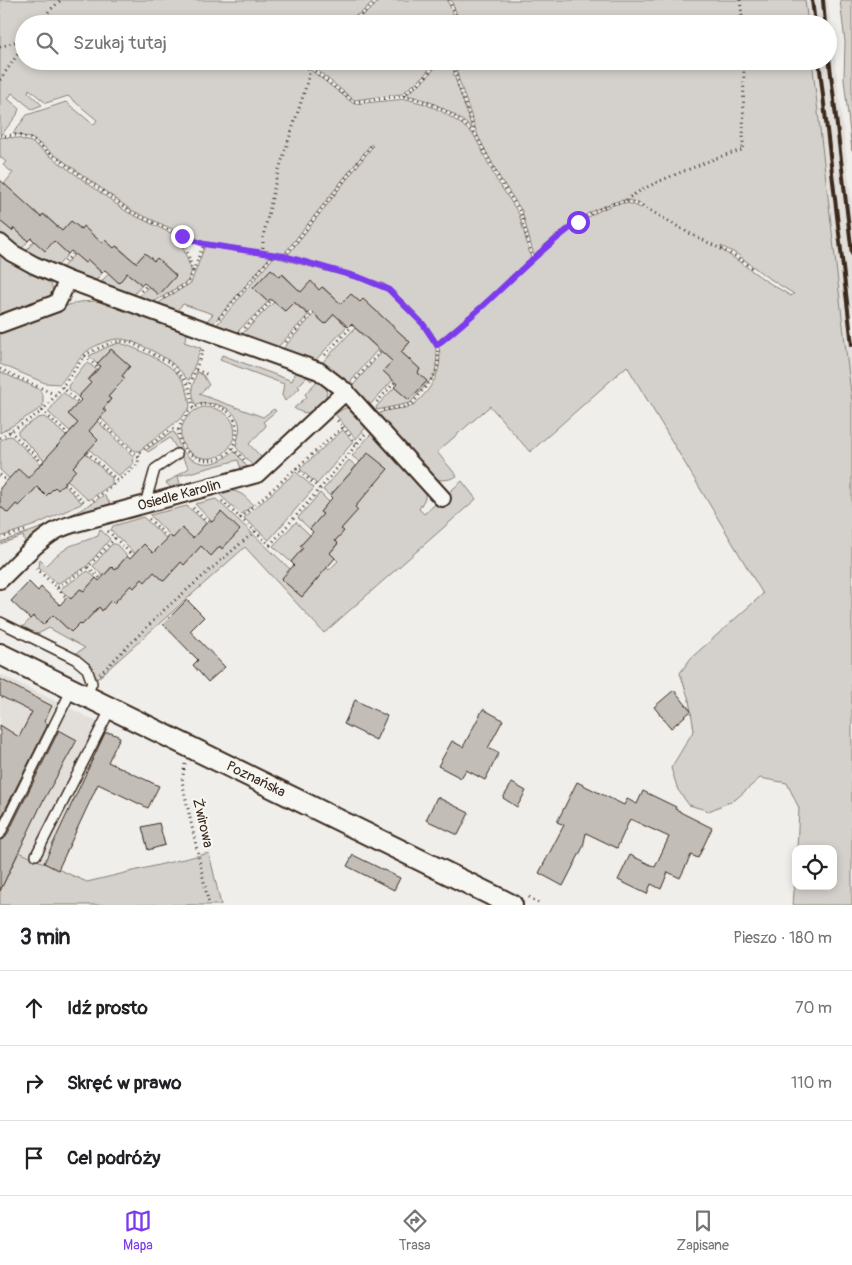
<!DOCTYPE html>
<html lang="pl">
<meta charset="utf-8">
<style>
body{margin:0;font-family:Pangolin,sans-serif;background:#f6f6f6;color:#202124}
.controls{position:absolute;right:15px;bottom:15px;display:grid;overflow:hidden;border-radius:10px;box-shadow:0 2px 8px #0003}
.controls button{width:45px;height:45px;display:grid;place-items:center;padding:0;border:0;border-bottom:1px solid #e0e0e0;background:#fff;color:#202124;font:25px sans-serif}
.stop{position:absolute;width:15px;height:15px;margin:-11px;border:4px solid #7c3aed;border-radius:50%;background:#fff}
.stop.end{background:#7c3aed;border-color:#fff;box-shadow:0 1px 5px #0008}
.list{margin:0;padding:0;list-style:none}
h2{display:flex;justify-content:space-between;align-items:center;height:65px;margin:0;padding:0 20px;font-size:21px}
h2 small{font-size:16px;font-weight:400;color:#757577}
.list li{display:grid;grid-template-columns:32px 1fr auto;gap:15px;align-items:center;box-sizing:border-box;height:75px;padding:0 20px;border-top:1px solid #e0e0e0}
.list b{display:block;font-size:19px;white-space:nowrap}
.list em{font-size:16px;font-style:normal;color:#757577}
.icon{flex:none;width:28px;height:28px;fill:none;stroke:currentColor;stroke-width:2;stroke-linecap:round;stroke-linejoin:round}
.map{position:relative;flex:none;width:852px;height:905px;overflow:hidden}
.search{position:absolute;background:#fff;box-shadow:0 2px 8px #0003;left:15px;right:15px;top:15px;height:55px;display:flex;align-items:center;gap:12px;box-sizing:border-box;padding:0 18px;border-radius:28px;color:#757577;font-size:19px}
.sheet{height:290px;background:#fff}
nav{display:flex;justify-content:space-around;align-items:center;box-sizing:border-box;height:70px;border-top:1px solid #e0e0e0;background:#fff;font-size:14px;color:#757577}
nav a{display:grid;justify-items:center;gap:2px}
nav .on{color:#7c3aed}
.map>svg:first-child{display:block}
.built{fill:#e2dfdb}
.green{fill:#d4d1cc;stroke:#887e75;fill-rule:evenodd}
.building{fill:#c2bdb7;stroke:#3b2a1e}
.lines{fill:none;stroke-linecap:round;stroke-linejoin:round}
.service-casing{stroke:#3b2a1e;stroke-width:12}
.minor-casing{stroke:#3b2a1e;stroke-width:20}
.tertiary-casing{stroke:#3b2a1e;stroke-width:24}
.path{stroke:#3b2a1e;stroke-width:3;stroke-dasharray:1 4;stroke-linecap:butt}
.service{stroke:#f6f6f2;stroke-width:9}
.minor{stroke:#f6f6f2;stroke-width:16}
.tertiary{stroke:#f6f6f2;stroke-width:20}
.rail{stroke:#3b2a1e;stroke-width:4}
.route{stroke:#7c3aed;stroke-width:6}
.labels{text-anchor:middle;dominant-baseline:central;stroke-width:4.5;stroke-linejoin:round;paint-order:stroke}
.street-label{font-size:14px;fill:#3b2a1e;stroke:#f6f6f2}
</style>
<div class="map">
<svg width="852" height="905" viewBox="0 0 852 905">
<rect width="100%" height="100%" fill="#efeeea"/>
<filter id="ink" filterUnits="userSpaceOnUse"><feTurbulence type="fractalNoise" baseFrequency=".02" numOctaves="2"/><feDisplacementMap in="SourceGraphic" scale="10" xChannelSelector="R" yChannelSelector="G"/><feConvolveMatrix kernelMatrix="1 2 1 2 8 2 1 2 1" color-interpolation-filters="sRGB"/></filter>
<g filter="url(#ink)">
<!-- built -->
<path class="built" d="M 805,0 L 828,0 L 852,204 L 852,402 L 812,61 L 828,61 L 828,24 L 808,24 Z
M 0,674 L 108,727 L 107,731 L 120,737 L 58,870 L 19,852 L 0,891 Z"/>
<!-- green -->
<path class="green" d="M 0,0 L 374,0 L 361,13 L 338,24 L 24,24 L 24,61 L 306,61 L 308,68 L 354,104 L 406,99 L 425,104 L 441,111 L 461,124 L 474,135 L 496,179 L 519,214 L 531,258 L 481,305 L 437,342 L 430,329 L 409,306 L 384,284 L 365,278 L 287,256 L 373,146 L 371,144 L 283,255 L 202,242 L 183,234 L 131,210 L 33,139 L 13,133 L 27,115 L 66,102 L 94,125 L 97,120 L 68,96 L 46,103 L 29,89 L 28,92 L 42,105 L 32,109 L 12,93 L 8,99 L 19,108 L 17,115 L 2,134 L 0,134 Z
M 380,0 L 447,0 L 453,13 L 451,24 L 347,24 C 360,17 370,12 380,0 Z
M 451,0 L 805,0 L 808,24 L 456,24 L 456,12 Z
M 840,0 L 852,0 L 852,151 L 844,79 L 845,42 Z
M 309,61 L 435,61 L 423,77 L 401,94 L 354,100 L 310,64 Z
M 439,61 L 453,61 L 454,75 L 472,128 C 451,111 432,100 406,95 C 419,85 431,76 439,61 Z
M 456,61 L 812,61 L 852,402 L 852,905 L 793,905 L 796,867 L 796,886 L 833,886 L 833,849 L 797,849 L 799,808 L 787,783 L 760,778 L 736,799 L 709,811 L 689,805 L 678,790 L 671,768 L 694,730 L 689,700 L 680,673 L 691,658 L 763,594 L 627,366 L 530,452 L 490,406 L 437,452 L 457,476 C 450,480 444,480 436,480 L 375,417 C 384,407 400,411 411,406 C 416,404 420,399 423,396 C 437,380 442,366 439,346 L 561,236 C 577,225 605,203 625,203 C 630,203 636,206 641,208 L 644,206 C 639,203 632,200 626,200 C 620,200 613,202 607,205 C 578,215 556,235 534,256 L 522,211 L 500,178 L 478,136 L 458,77 ZM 721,246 L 737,254 L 764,275 L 794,294 L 791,296 L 766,281 L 734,258 L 723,251 Z
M 0,137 L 17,138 L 31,142 L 127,212 L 179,237 L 191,269 L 191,273 L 188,281 L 149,305 L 135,301 L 149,286 L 159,295 L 176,275 L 157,258 L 154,261 L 145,253 L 136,263 L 117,246 L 114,248 L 105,240 L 102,243 L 83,227 L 81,229 L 71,221 L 62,231 L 44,214 L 41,217 L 4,184 L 13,173 L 3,165 L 6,162 L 0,157 Z
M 0,221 L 12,231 L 14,228 L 28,241 L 20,251 L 0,238 Z
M 34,241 L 54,241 L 68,254 L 56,268 L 24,253 Z
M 205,246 L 271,256 L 210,327 L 203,325 L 213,314 L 183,304 L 173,314 L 152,307 L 191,283 Z
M 0,249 L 44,276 C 53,285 56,291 47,301 L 2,319 L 0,314 Z
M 75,254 L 85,263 L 88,260 L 102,273 L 93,284 L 60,270 Z
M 274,257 L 361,280 L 382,288 L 388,291 L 424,328 L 435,346 L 437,356 L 435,375 L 410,403 L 377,410 L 376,407 L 395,387 L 409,400 L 427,381 L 418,373 L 420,369 L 401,352 L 410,342 L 363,299 L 360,302 L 351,294 L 341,304 L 323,287 L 319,290 L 311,282 L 301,292 L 283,274 L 280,277 L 271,269 L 253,288 L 268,302 L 234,335 L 214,328 Z
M 109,273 L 119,282 L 127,273 L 142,285 L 130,299 L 98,286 Z
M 96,301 L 113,303 L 189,330 L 184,342 L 201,348 L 189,380 L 187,379 C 183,374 179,369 174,365 C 165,356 131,338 119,339 C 109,339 96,345 87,351 C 80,356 67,376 60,384 L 45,383 L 0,364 L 0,330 L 59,308 L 79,302 Z
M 274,302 L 285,311 L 293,302 L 308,315 L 275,350 L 239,337 Z
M 314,314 L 325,324 L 334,314 L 347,326 L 313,363 L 280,352 Z
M 355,328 L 378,349 L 347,386 L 319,366 Z
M 119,343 C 128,345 136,349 145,353 C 172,366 187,375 190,407 L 180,419 L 139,451 L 135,451 L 100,417 L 103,409 L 111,399 L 108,397 L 124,378 L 122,376 L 130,366 L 111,349 L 97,364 L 89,356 L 109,346 Z
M 382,352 L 392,361 L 383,371 L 393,380 L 367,408 L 350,389 Z
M 222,355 L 292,381 L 297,369 L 316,376 L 311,381 L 307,377 L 298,386 L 300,388 L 285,401 L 282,395 L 284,384 L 220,360 Z
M 88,363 L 97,370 L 88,380 L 91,383 L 78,397 L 69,389 L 68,386 L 85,364 Z
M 0,372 L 39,389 L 43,396 L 43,407 L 0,433 Z
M 197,372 L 203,375 L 209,385 L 199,394 L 263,417 L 274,409 L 276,411 L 263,422 L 266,426 L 249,444 L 261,457 L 253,466 L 236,447 C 237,439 241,431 239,423 C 234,406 211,400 196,405 L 194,402 L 192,388 Z
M 320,378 C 329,389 329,396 319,406 C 312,414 303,415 294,408 L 307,397 L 305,394 Z
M 62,393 L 64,393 L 77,404 L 68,414 L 78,423 L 70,431 L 49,413 L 49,411 Z
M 203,407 C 222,407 240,419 233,440 C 220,474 170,456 183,424 C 187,415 194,410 203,407 Z
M 345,408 L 350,408 L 367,426 L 356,439 L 335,414 Z
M 43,417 L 46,418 L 66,436 L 53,451 L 47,463 L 18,434 L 18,431 L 38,418 Z
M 97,421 L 134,457 L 133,464 L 119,475 L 116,474 L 89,449 L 98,440 L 88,430 Z
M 343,430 L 353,442 L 317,484 L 300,469 Z
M 172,432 L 175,433 C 177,437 178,443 181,448 C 188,461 205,467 219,461 C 224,459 229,455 233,452 L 235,452 L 249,469 L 242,472 L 238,460 L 178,476 L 181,488 L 173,489 L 166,483 L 189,468 L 170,438 L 148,452 L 146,450 Z
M 374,433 L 425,491 L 425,498 L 419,509 L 424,514 L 462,481 L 476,499 L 324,633 L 245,547 L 96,680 L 89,663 L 73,655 L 85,648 L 49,628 L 34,636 L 21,629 L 33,616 L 43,625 L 53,615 L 71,632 L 80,623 L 82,625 L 99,607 L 102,610 L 111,600 L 114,603 L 131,585 L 134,588 L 142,579 L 154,572 L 164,581 L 181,562 L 184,565 L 201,546 L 211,556 L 220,546 L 222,549 L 240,530 L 221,513 L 212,522 L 195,504 L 216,499 L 290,569 L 282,579 L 302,597 L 319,577 L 324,565 L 329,570 L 338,561 L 330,553 L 338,544 L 335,541 L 344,531 L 341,529 L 357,510 L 355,507 L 387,469 L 368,453 L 360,462 L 352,456 L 370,435 Z
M 10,436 L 12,437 L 41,464 L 28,478 L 9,478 L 0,470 L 0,441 L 6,437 Z
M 85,453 L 112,478 L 112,484 L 89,500 L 87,499 L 67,480 L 73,467 Z
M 349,460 L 356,466 L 330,496 L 323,490 Z
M 296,472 L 314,488 L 269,540 L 244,518 Z
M 63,484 L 82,503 L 81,504 L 35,525 L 0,537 L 0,506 L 8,513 L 16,504 L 19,506 L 37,487 L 46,496 L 55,487 L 58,490 Z
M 225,490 C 240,491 243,494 253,505 L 241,514 L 221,496 L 220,491 Z
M 320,493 L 329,502 L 320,512 L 323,514 L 310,529 L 298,518 Z
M 104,495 L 110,503 L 104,509 L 27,543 L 25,542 L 23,536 L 0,544 L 0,542 C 36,530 73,518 104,495 Z
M 187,506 L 206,523 L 193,538 L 173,538 L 150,515 Z
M 143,517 L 167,539 L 153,553 L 144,545 L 135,554 L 111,530 L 113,526 Z
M 296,522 L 310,535 L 301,545 L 303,548 L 291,562 L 273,546 Z
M 100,529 L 110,539 L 86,567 L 57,584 L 39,567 L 40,559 L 46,565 L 57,555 L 70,546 L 98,536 Z
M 112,544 L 116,544 L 127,556 L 115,570 L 111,567 L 103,576 L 93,566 Z
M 88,571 L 96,578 L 84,591 L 80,589 L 71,599 L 60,589 Z
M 19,852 L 87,882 L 209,853 L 221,905 L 0,905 L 0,891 Z"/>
<!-- building -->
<path class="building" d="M 0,180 L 41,217 L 43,214 L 62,231 L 71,221 L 81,229 L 83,226 L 102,243 L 105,240 L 114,248 L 116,246 L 136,263 L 145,253 L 154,261 L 157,258 L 176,276 L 159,295 L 144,283 L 142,285 L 127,273 L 119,283 L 105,270 L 102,273 L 88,260 L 85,263 L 71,251 L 68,254 L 54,241 L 45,251 L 31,238 L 28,241 L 14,228 L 12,231 L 0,221 Z
M 271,269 L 280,277 L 282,274 L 301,292 L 311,281 L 319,290 L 322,287 L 341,304 L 351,294 L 360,302 L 363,299 L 410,342 L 401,352 L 420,369 L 418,373 L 427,381 L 409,400 L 394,387 L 397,384 L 383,371 L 392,361 L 351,324 L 348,327 L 334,314 L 325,324 L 311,311 L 308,314 L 294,302 L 285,311 L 270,299 L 268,302 L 253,288 Z
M 111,349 L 130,366 L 122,376 L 125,378 L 108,397 L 111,399 L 103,409 L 106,411 L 89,431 L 98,440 L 73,467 L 76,470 L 58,490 L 55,487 L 46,496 L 37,487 L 19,506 L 16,504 L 8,513 L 0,506 L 0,488 L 18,469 L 28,478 L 78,423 L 68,414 L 81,400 L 78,397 L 91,383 L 88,380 L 101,366 L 97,364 Z
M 368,453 L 388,469 L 355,507 L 358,510 L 341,529 L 344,531 L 335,541 L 338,543 L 330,553 L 335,558 L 302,597 L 281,579 L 294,565 L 291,562 L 303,548 L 300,546 L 313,532 L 310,529 L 323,514 L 320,512 L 332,498 L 330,496 Z
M 221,512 L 240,530 L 222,549 L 220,546 L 211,556 L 201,546 L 184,565 L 181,562 L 164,581 L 154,572 L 145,582 L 142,579 L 134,588 L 131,585 L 114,603 L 111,600 L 102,611 L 99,607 L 82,625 L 80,623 L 71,632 L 53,615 L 43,625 L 33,616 L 30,619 L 11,601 L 29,582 L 38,591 L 41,587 L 60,605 L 68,596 L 71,599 L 80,589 L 84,591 L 96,578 L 99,581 L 112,567 L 115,570 L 127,556 L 130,559 L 144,544 L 153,553 L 170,536 L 173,538 L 182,528 L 193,538 L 209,520 L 212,522 Z
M 187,600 L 204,617 L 190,631 L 225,667 L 208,682 L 193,665 L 198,660 L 163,624 Z
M 0,679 L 52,706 L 44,722 L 48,724 L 0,820 L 0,725 L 19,737 L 32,712 L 0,696 Z
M 674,690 L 691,711 L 671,728 L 654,707 Z
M 355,700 L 387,716 L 376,740 L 344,724 Z
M 483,709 L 503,720 L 488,748 L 499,753 L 485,780 L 466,770 L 461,778 L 438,766 L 452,741 L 463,747 Z
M 59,730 L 77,740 L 42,803 L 0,891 L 0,840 L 3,839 L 6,837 Z
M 105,733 L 111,733 L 120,737 L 108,762 L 159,786 L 148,808 L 98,784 L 58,870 L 44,863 Z
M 577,782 L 624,805 L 627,799 L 637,804 L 643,791 L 676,807 L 675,809 L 680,811 L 680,812 L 712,828 L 698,858 L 691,855 L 680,878 L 668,872 L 661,889 L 651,884 L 647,894 L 618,880 L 630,855 L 655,867 L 669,837 L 630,819 L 617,848 L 586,833 L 583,847 L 563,886 L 539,873 L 564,825 L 557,822 Z
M 512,783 L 526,791 L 517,807 L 503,798 Z
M 437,797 L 469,813 L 458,835 L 426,820 Z
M 159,823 L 165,845 L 148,850 L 142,827 Z
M 353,855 L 400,878 L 394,890 L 347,866 Z"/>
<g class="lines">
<!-- service casing -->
<g class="service-casing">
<path id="service" d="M 145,504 L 155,469 L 177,454
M 0,622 L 75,659 L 87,669 L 92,683 L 86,696
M 0,834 L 72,689
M 36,855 L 111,708"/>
</g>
<!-- minor casing -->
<g class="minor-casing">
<path id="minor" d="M 0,243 L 12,253 L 34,265 L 68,280 L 210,332 L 319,371 L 345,391 L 442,498
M 0,324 L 57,303 L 68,280
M 0,580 C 18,563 36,542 57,530 C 63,527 70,525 76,523 L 257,474 L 346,391"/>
</g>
<!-- tertiary casing -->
<g class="tertiary-casing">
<path id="tertiary" d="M 0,654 L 512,905"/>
</g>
<!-- path -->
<path class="path" d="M 449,0 L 455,14 L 454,24
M 740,0 L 743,24
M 39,24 L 49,11 L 61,0
M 343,24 C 357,17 368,12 378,0
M 0,47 L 24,39
M 453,61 L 459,87 L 475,132
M 307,65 L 354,102 L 396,97 L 403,96 L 417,99 L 436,106 L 452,115 L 475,133 L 499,179 L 521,213 L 532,258
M 0,80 L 24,45
M 403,96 L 425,78 L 437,61
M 0,136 L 17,135 L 31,139 L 131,212 L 182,236 L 204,244 L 273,255
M 626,200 C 645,186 669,177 692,168 C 709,161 725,154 743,150 L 744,61
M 263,253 L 263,237 L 270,207 L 276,179 L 303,96 L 309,75 L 308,61
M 284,257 L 371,146
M 65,262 L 74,253
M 193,271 L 204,244
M 141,291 L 147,285
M 164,298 L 188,283 L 193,271 L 182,236
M 219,318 L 273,255 L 284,257 L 361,278 L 388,289 L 423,324 L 437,345 L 486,303 L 532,258 L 559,235 L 577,222 L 597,210 L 612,204 L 625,201 L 641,205 L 687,232 L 735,256 L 752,268
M 245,328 L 272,300
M 286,342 L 312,313
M 325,355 L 353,325
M 85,356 L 98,368
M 0,369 L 56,395
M 196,370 L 209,375
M 356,379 L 381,351
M 62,387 L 78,402
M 377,402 L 395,382
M 204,404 C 227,406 242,417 235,442 C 232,450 227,455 219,458 C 201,465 177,452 179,431 C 179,426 182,421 185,417 C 187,413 190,410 193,408 C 196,406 200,405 204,404 Z
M 193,408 L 189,387 L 204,347
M 383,410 C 389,409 406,407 411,404 C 415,402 418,396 421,392 C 436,375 441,368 437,345
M 42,411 L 68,434
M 98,419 L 139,458
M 343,427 L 357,444
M 10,431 L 45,465
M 0,438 L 41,412 L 56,395 L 86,354 L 108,344 L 120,341 L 130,342 L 169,362 L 184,379 L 189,387
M 233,448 L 244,460
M 87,452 L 118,481
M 296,468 L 320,489
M 0,475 L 7,481
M 65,483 L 86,504
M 93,500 L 103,493 L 138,464 L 139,453 L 172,429 L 179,430
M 222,501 L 270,545 L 320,489 L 365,434
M 193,508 L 207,522
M 240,518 L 343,427 L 337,420
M 149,519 L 168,537
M 0,538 L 28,530
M 115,538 L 133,556
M 88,567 L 101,579
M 36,568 L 57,588 L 88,567 L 115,538 L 108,531
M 57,588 L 67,598
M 100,674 L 165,609 L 255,531
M 185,764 L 182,781 L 209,905
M 529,897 L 541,905"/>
<!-- service -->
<use href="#service" class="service"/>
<!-- minor -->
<use href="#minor" class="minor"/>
<!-- tertiary -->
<use href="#tertiary" class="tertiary"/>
<!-- rail -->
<path class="rail" d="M 812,0 L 815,24
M 823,0 L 825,24
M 828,49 L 852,254
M 819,61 L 852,345"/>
</g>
</g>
<g class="lines" filter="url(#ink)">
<!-- route -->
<path class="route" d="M 182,236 L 204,244 L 284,256 L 361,278 L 388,289 L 423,324 L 437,345 C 454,331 471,317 487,302 C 517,274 545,246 578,222"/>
</g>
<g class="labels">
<!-- street labels -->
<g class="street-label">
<text transform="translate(179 495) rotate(-15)">Osiedle Karolin</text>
<text transform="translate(256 779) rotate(26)">Poznańska</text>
<text transform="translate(203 823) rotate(77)">Żwirowa</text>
</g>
</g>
</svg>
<div class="controls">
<button><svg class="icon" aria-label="locate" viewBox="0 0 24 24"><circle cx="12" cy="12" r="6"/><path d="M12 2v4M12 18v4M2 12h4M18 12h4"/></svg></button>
</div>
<div class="stop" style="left:578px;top:222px"></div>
<div class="stop end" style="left:182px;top:236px"></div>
<div class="search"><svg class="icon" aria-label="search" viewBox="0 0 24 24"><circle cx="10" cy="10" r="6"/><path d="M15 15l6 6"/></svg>Szukaj tutaj</div>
</div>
<section class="sheet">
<h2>3 min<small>Pieszo · 180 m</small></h2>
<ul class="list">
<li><svg class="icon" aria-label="ahead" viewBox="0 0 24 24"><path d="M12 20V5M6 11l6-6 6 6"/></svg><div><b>Idź prosto</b></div><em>70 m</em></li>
<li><svg class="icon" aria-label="right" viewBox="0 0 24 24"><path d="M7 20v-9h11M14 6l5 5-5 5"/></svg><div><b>Skręć w prawo</b></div><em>110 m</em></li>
<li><svg class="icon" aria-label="arrive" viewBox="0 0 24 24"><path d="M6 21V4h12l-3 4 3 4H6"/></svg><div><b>Cel podróży</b></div></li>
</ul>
</section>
<nav>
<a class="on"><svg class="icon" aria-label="map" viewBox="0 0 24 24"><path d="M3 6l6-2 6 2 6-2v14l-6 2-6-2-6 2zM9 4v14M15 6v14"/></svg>Mapa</a>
<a><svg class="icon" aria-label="directions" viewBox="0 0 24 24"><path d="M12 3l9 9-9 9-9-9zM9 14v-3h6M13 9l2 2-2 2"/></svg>Trasa</a>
<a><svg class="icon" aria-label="saved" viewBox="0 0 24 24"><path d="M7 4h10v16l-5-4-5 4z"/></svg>Zapisane</a>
</nav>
